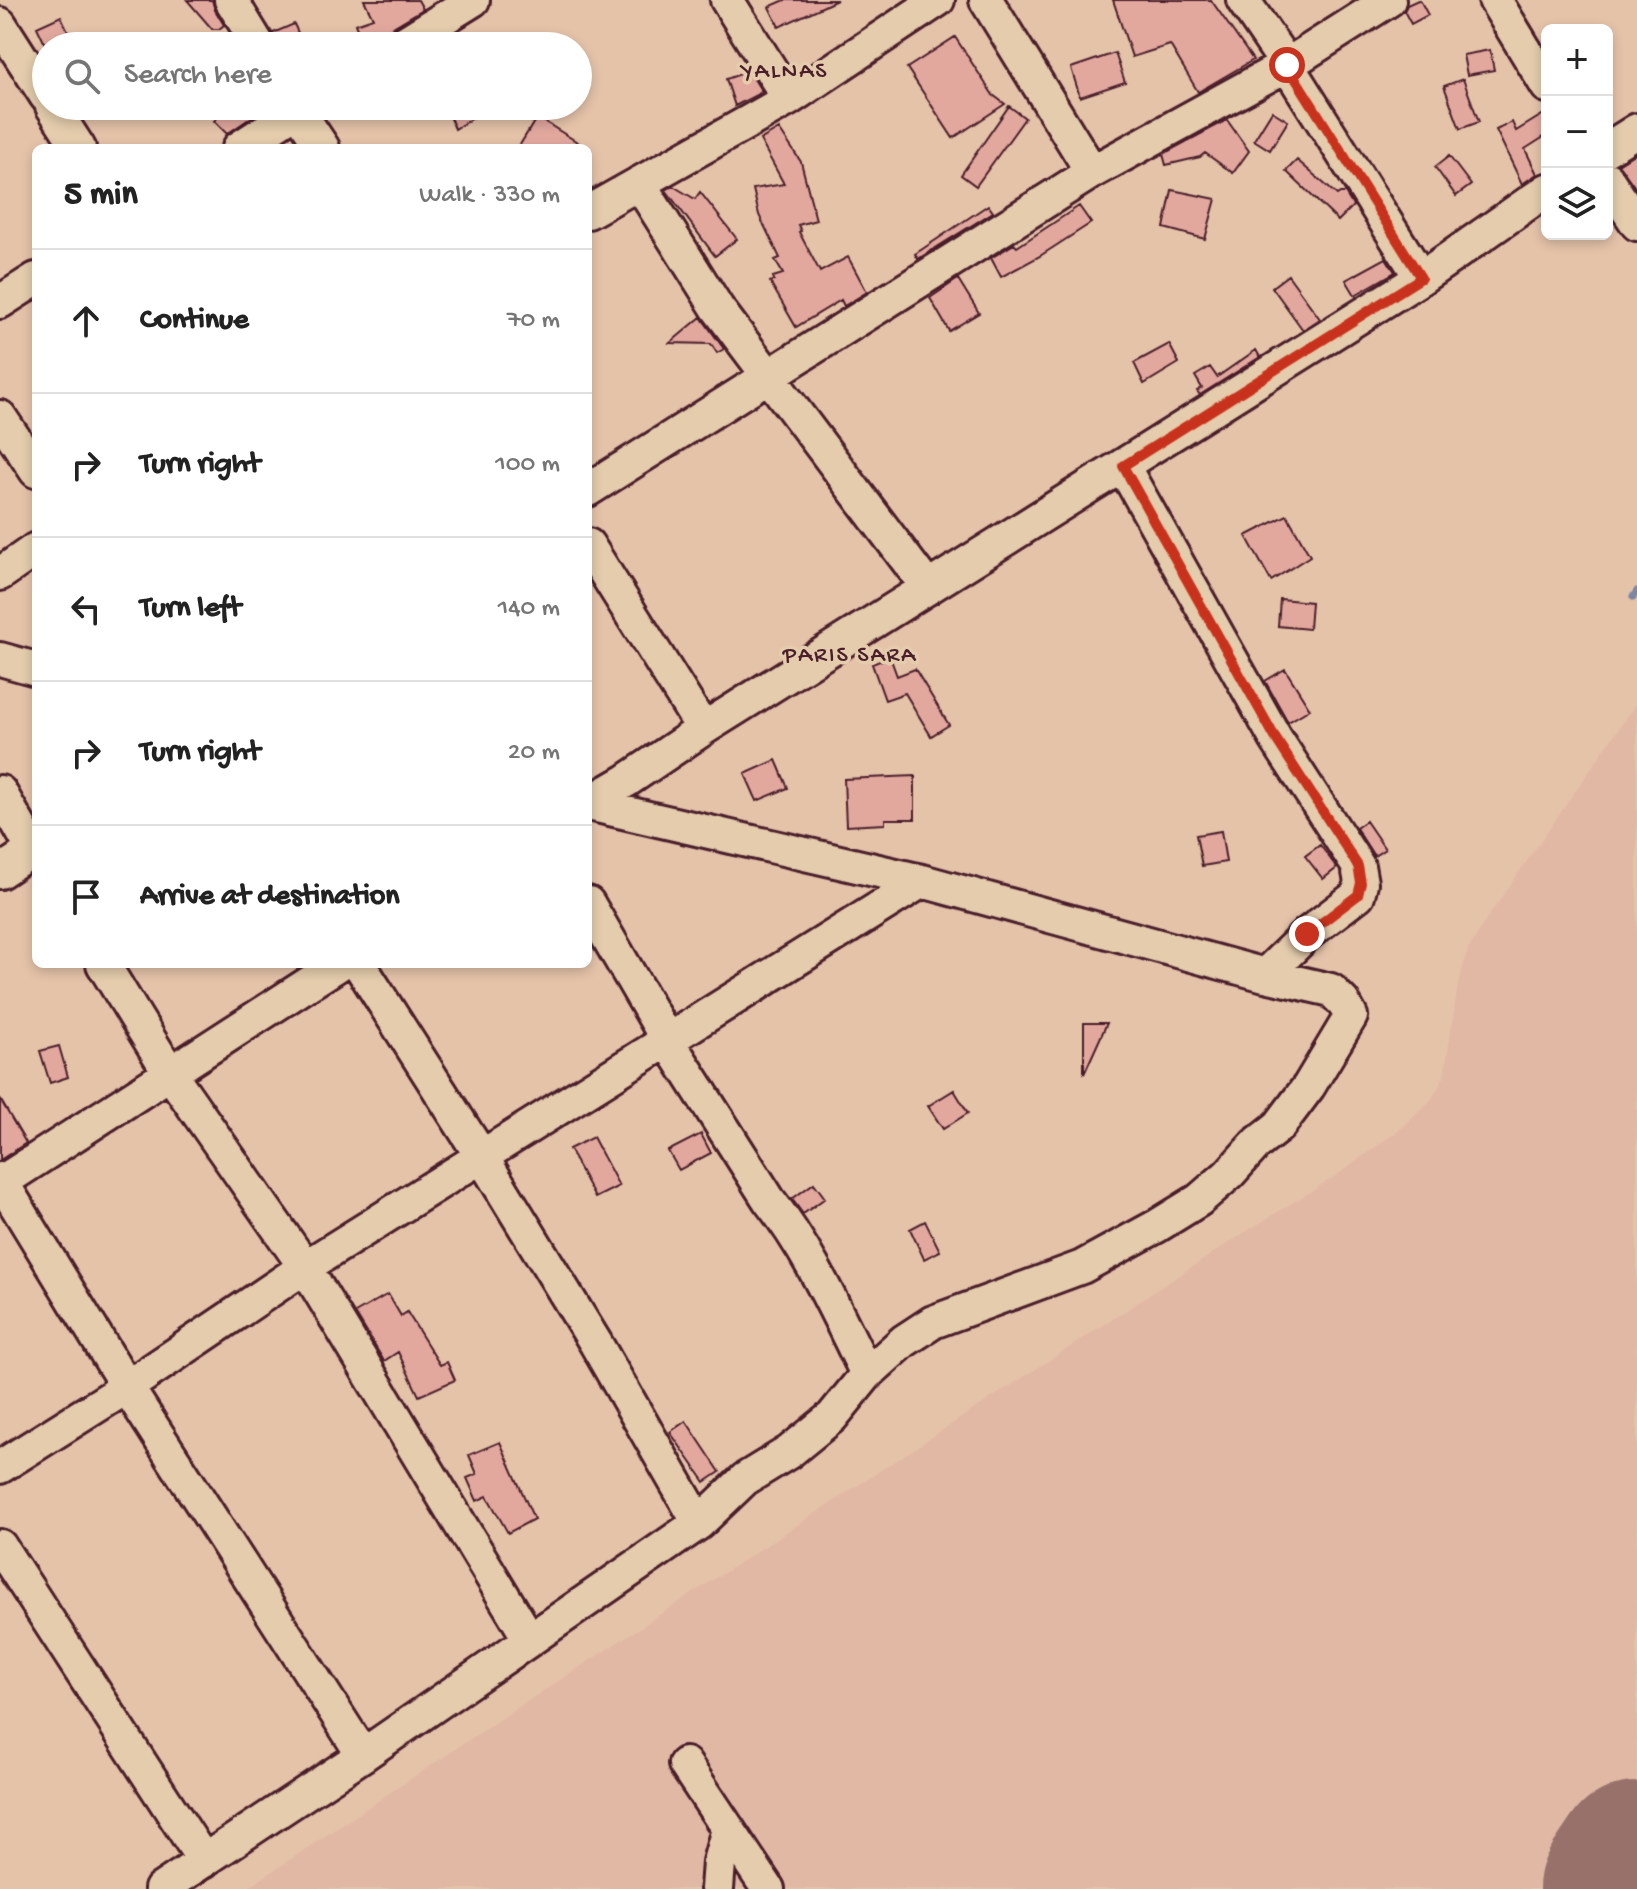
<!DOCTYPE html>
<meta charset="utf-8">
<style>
body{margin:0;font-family:"Gochi Hand",sans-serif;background:#f6f6f6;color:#222}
.controls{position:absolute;right:24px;top:24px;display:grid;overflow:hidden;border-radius:12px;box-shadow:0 4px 12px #0003}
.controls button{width:72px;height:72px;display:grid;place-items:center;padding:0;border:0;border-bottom:2px solid #e0e0e0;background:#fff;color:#222;font:40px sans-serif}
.stop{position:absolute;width:24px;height:24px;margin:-18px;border:6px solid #c8321e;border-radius:50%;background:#fff}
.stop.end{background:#c8321e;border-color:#fff;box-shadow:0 2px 8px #0008}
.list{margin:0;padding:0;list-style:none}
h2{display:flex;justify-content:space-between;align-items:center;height:104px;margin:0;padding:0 32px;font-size:34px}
h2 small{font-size:26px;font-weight:400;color:#767676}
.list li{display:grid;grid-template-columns:52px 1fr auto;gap:24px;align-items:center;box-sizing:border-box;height:144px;padding:0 32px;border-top:2px solid #e0e0e0}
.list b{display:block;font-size:30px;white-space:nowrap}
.list em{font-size:26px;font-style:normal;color:#767676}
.icon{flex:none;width:44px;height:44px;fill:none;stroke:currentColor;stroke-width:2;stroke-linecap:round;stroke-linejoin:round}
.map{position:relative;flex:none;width:1637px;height:1889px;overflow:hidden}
.search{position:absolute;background:#fff;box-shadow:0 4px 12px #0003;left:32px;top:32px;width:560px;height:88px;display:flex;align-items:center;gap:20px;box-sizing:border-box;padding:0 28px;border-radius:44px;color:#767676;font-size:30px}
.panel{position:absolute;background:#fff;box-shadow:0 4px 12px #0003;left:32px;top:144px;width:560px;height:824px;border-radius:12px}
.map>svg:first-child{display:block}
.built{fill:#e1b8a4}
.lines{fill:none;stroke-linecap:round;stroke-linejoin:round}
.stream{stroke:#7c86a5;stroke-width:7}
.runway{stroke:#98716a;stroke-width:158}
.building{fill:#e2a89e;stroke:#4a1f2b;stroke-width:2}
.minor-casing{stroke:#4a1f2b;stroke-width:38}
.minor{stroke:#e4ccac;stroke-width:32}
.route{stroke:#c8321e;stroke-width:10}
.labels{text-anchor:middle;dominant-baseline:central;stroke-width:7;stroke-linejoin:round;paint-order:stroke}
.neighbourhood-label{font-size:24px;letter-spacing:2px;fill:#4a1f2b;stroke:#e4ccac}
</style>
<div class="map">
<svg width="1637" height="1889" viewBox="0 0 1637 1889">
<rect width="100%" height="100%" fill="#e5c3a9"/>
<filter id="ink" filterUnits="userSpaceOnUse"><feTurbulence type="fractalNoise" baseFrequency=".0125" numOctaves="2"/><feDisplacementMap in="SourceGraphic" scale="16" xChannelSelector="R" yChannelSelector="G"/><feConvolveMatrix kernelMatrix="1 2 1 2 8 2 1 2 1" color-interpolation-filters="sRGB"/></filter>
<g filter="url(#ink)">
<!-- built -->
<path class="built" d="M 1637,702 L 1637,1889 L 246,1889 L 502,1718 L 1247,1231 L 1336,1176 L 1403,1127 L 1431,1100 L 1444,1077 L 1458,985 L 1468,950 L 1484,923 Z"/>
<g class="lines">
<!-- stream -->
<path class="stream" d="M 1633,597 L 1637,591"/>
<!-- runway -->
<path class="runway" d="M 1618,1889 L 1637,1861"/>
</g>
<!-- building -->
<path class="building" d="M 187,0 L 212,0 L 215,10 L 224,25 L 219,29 L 212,29 Z
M 364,0 L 418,0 L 423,9 L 388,30 L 382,38 L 380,46 L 364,46 L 355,24 L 373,18 Z
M 785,0 L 837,0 L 779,27 L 769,7 Z
M 1113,0 L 1211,0 L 1253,60 L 1198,92 L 1170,45 L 1132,57 Z
M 1418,0 L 1420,0 L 1428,15 L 1411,24 L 1404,11 L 1407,5 Z
M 61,16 L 75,46 L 46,46 L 37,27 Z
M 294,24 L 304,46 L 278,46 L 273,33 Z
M 955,37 L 993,95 L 1005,104 L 953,138 L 907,68 Z
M 1490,50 L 1494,70 L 1467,75 L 1463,55 Z
M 1115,53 L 1125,82 L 1080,97 L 1071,68 Z
M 749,71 L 762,92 L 735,106 L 726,79 Z
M 1463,79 L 1479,122 L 1460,129 L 1444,86 Z
M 229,106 L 268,106 L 227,134 L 214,121 Z
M 445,106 L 491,106 L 455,129 Z
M 1009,106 L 1025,118 L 976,186 L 961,175 Z
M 1272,111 L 1288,121 L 1270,150 L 1254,140 Z
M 1547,112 L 1547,135 L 1525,149 L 1537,174 L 1522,184 L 1496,130 L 1512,122 L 1516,131 Z
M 537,117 L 587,148 L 518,148 Z
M 1227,120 L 1249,151 L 1233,173 L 1205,153 L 1200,157 L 1166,165 L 1163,154 Z
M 779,129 L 801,162 L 816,220 L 798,225 L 801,231 L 799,232 L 820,272 L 848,257 L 867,292 L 844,306 L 841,300 L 796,327 L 770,282 L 774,280 L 773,277 L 783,274 L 775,260 L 780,258 L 759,215 L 753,189 L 784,184 L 760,140 Z
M 1637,152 L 1637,190 L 1618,164 Z
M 1449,156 L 1471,185 L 1456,196 L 1435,167 Z
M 1297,160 L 1337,195 L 1340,193 L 1345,193 L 1353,206 L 1338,221 L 1286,171 Z
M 673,186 L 695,199 L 700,192 L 737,239 L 715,256 L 666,190 Z
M 1172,190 L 1216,199 L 1205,239 L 1164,228 Z
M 988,205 L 993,212 L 918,259 L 915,254 Z
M 1079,206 L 1091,223 L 1040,256 L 1001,277 L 991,258 L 1014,244 L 1017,247 Z
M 1386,258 L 1395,272 L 1355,295 L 1346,280 Z
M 1288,275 L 1320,319 L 1303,330 L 1272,287 Z
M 958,279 L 979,313 L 949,331 L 930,298 Z
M 701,317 L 724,349 L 717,353 L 711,344 L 670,343 Z
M 1169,344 L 1179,363 L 1144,384 L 1134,363 Z
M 1256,350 L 1260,357 L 1200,395 L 1197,391 L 1202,388 L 1195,376 L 1210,367 L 1217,377 Z
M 1287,515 L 1310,556 L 1271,581 L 1246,536 Z
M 1280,599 L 1311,602 L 1309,629 L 1278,626 Z
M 890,657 L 897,676 L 915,669 L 949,725 L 931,736 L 905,693 L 885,700 L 872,664 Z
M 1285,669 L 1310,709 L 1288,722 L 1265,681 Z
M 776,760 L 788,788 L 757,801 L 745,774 Z
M 915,776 L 915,819 L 885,819 L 885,824 L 846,826 L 844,779 Z
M 1366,821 L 1385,849 L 1374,856 L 1356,828 Z
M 1221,831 L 1226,862 L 1202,866 L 1196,835 Z
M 1320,845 L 1337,868 L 1323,879 L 1305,856 Z
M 1084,1023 L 1107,1023 L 1084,1074 Z
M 59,1046 L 68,1077 L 50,1083 L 40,1051 Z
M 954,1090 L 968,1113 L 943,1129 L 928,1106 Z
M 0,1099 L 26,1143 L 0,1160 Z
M 701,1134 L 711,1153 L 679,1170 L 668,1151 Z
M 593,1137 L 619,1186 L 595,1198 L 569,1149 Z
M 814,1183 L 825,1198 L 803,1214 L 792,1199 Z
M 925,1221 L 940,1251 L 924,1259 L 910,1229 Z
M 388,1294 L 401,1316 L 407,1312 L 440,1365 L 447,1362 L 455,1380 L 419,1396 L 398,1352 L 384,1361 L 355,1313 Z
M 686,1421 L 720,1472 L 705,1482 L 670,1432 Z
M 500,1442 L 534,1519 L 508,1533 L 487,1496 L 477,1501 L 467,1478 L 477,1474 L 469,1455 Z"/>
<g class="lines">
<!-- minor casing -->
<g class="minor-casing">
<path id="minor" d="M 231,0 L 259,46
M 727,0 L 789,99
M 986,0 L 1092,172
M 1243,0 L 1287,65 L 1421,278
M 1495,0 L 1547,86
M 0,24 L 46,96
M 399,46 L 473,0
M 52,106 L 79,148
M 295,106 L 323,148
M 239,148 L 303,106
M 1607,149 L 1637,130
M 1607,179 L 1637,224
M 639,183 L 718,309 L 928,588
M 588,212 L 789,99 L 938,0
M 0,302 L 36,279
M 0,417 L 36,471
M 1123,466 L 1276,739 L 1358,866 L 1361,883 L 1358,895 L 1307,934 L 1265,975
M 588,490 L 1092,172 L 1287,65 L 1389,0
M 588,545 L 703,729
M 0,574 L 36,549
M 0,659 L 36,669
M 0,792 L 36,855
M 588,803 L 626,781 L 703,729 L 1421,278 L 1547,190
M 0,872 L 36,848
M 588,903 L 668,1041 L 769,1200 C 811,1253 837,1314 867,1374
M 103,964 L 170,1073 L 305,1267 L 530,1640
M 359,964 L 482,1157 L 595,1342 L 699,1523
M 0,1179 L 127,1387 L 363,1755
M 0,1183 L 339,964
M 0,1467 L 127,1387 L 305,1267 L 922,881
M 0,1546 L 204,1861
M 685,1764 L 768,1889
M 161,1889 L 363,1755 L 699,1523 L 745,1479 L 789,1452 L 832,1417 L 867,1374 L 904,1341 L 933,1322 L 1082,1267 L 1157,1226 L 1199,1200 L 1229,1174 L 1255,1145 L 1279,1126 L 1309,1086 L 1351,1016 L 1343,1002 L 1331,990 L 1265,975 L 922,881 L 588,804
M 717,1889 L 719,1862 L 728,1829"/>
</g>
<!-- minor -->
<use href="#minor" class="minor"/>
</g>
</g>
<g class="lines" filter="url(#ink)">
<!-- route -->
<path class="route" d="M 1287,65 L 1421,278 L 1123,466 L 1276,739 L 1358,866 L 1361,883 L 1358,895 L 1307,934"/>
</g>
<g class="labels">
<!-- neighbourhood labels -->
<g class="neighbourhood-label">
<text x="785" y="72">YALNAS</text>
<text x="850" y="656">PARIS SARA</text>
</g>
</g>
</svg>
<div class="controls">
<button>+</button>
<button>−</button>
<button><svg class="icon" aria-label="layers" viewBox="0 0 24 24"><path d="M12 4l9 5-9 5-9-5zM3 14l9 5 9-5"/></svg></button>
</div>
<div class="stop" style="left:1287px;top:65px"></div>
<div class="stop end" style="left:1307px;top:934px"></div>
<div class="search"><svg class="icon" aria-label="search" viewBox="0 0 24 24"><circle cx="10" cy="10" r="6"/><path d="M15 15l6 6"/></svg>Search here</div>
<section class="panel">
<h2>5 min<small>Walk · 330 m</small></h2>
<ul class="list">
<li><svg class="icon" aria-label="ahead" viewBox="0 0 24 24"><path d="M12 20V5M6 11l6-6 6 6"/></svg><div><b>Continue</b></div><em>70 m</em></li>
<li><svg class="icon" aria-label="right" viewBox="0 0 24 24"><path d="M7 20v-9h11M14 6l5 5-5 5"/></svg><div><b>Turn right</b></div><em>100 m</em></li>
<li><svg class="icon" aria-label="left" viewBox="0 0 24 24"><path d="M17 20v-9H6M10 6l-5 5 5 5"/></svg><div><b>Turn left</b></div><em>140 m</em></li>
<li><svg class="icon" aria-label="right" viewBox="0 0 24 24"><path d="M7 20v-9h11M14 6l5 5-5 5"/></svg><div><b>Turn right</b></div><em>20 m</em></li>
<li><svg class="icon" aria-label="arrive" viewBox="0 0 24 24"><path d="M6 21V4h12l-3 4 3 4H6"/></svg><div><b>Arrive at destination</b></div></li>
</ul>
</section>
</div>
